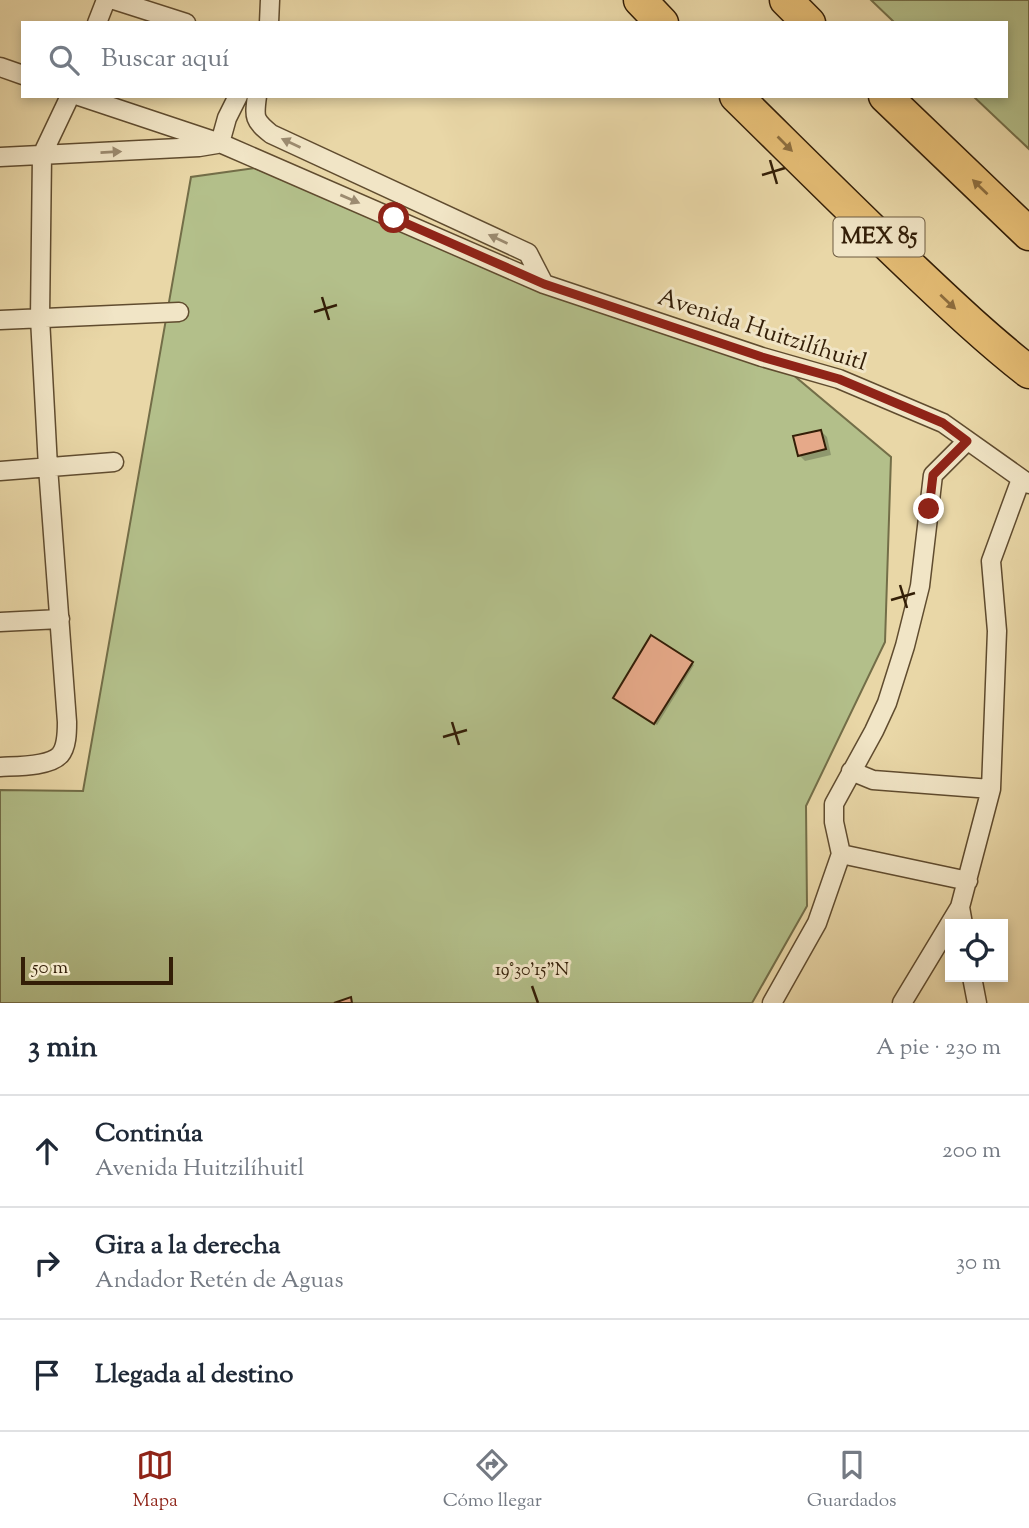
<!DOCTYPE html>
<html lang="es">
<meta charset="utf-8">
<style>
body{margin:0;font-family:"Sorts Mill Goudy",serif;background:#f6f6f7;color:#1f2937}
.controls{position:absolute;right:21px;bottom:21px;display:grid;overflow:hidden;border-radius:0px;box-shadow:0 4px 10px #0003}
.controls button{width:63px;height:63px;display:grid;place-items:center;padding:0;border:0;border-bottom:2px solid #e0e1e3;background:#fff;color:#1f2937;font:35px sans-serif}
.scale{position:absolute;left:21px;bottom:18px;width:152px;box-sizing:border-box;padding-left:7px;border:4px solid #331e07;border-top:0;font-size:19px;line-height:24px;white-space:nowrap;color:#331e07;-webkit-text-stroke:5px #f1e5c6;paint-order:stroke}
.stop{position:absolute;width:21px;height:21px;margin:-16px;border:5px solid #8f2418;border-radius:50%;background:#fff}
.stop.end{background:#8f2418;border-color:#fff;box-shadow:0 2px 7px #0008}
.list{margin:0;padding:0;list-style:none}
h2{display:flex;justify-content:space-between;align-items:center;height:91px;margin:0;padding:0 28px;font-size:30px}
h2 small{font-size:23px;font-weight:400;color:#747a83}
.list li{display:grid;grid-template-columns:46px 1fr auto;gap:21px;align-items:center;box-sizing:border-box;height:112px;padding:0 28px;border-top:2px solid #e0e1e3}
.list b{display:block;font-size:26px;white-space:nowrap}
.list p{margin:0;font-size:23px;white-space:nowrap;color:#747a83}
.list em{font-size:23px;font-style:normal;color:#747a83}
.icon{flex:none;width:38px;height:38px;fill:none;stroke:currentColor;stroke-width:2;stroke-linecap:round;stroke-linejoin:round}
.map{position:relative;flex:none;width:1029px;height:1003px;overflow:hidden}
.search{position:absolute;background:#fff;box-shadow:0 4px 10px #0003;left:21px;right:21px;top:21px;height:77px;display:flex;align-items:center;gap:18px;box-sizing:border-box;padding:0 24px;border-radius:0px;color:#747a83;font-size:26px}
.sheet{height:427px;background:#fff}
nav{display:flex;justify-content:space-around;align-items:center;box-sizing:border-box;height:98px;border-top:2px solid #e0e1e3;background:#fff;font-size:19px;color:#747a83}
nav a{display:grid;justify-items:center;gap:4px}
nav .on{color:#8f2418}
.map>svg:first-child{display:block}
.green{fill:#b3bf8a;stroke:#736e48;stroke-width:2}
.shadow{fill:#0003}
.building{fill:#e6a989;stroke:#331e07;stroke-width:2}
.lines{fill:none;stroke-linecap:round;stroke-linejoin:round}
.minor-casing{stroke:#604c2f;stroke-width:21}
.motorway-casing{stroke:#331e07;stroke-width:35}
.minor{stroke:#f1e5c6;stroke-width:18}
.motorway{stroke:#e4bc74;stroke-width:32}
.oneway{fill:#9c8b70}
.oneway2{fill:#8c6d3e}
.route{stroke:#8f2418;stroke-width:9}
.ticks{fill:none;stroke:#331e07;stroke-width:2.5}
.labels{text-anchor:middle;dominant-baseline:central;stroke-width:6;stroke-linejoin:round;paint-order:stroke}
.shield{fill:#f1e5c6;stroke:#6c5a40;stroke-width:2}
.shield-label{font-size:23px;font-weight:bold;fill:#331e07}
.street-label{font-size:24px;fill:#331e07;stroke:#f1e5c6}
.ticks-label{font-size:18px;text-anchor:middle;fill:#331e07;stroke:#f1e5c6;stroke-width:6;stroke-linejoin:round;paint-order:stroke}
</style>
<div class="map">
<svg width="1029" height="1003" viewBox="0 0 1029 1003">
<rect width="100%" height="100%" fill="#e9d7a7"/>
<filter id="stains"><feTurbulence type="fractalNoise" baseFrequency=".00286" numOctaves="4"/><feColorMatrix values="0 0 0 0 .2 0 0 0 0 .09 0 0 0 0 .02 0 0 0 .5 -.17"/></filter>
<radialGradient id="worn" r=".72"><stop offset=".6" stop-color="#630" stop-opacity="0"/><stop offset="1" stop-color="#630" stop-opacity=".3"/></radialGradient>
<!-- green -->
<path class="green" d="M 871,0 L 1029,0 L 1029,149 L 973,96 L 1006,96 L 1006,23 L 895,23 Z
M 255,168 L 589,307 L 792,374 L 891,457 L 885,642 L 806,806 L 807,906 L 752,1003 L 0,1003 L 0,790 L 83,791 L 191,177 Z"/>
<!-- shadow -->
<path class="shadow" d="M 821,431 L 827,437 L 831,455 L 805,461 L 799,455 Z
M 691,663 L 694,665 L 657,725 L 617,700 Z"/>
<!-- building -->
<path class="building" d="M 821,430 L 826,449 L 798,456 L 793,436 Z
M 651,635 L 693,662 L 654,724 L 613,698 Z
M 351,997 L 352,1003 L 334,1003 Z"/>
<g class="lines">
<!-- minor casing -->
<g class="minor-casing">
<path id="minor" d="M 114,0 L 186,23
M 97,23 L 106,0
M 269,23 L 270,0
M 0,67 L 23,75
M 79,96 L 220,143 L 544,284 L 762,357 L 839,379 L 943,423 L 1029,484
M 257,96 C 254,118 254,120 271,134 L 528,253 L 544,284
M 220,143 L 227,118 L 238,96
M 0,157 L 199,147 L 217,144
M 0,320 L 179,312
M 0,471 L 114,462
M 0,622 L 60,619
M 0,767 C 15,766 49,767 60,755 C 67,747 67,732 67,722 L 48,467 L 40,318 L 42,155 L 70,96
M 851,771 L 873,780 L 991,789
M 841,854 L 968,881
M 963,924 L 960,907 L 991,789 L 997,631 L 991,561 L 1021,479
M 972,977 L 977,1003
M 772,1003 L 817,923 L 841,854 L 834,822 L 834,804 L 874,731 L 887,703 L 905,646 L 920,586 L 933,475 L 967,441
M 902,1003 L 960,907"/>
</g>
<!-- motorway casing -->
<g class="motorway-casing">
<path id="motorway" d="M 640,0 L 662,23
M 786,0 L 809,23
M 736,96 C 795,154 853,212 913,269 C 950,304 988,340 1029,372
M 885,96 L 1029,234"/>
</g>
<!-- minor -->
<use href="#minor" class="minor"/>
<!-- motorway -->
<use href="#motorway" class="motorway"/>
</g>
<!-- one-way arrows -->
<defs><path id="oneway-solid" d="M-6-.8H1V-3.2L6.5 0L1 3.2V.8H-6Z" transform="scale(1.75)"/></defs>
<g class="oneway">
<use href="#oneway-solid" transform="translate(291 143) rotate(-155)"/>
<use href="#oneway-solid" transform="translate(111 152) rotate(-3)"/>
<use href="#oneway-solid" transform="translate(350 199) rotate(23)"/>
<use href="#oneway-solid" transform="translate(498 239) rotate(-155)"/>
</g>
<g class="oneway2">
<use href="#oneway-solid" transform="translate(785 144) rotate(45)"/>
<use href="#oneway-solid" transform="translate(980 187) rotate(-136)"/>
<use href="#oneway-solid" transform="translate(948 302) rotate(43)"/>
</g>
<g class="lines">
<!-- route -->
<path class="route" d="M 394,218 L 544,284 L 762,357 L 839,379 L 943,423 L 967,441 L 933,475 L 929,509"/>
</g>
<!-- ticks -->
<path class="ticks" d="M 770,160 L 777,184M 762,175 L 785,168M 322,297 L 329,320M 314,312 L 337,305M 900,585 L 907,608M 891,600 L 915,593M 452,722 L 459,745M 443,737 L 467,730M 532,986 L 538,1003"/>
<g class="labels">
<!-- shield labels -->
<rect class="shield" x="833.5" y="217.5" width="91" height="39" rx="5"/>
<g class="shield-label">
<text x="879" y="237">MEX 85</text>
</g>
<!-- street labels -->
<g class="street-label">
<text transform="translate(762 331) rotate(18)">Avenida Huitzilíhuitl</text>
</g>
</g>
<g class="ticks-label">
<text x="532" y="975">19°30'15"N</text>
</g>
<rect width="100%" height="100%" filter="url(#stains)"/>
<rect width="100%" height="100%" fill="url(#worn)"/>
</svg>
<div class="controls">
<button><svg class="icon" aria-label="locate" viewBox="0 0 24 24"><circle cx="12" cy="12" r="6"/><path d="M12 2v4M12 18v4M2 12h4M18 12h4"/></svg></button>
</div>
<div class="scale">50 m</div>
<div class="stop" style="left:394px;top:218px"></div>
<div class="stop end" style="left:929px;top:509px"></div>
<div class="search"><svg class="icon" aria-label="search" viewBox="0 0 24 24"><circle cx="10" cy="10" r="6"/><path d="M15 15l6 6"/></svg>Buscar aquí</div>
</div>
<section class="sheet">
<h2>3 min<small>A pie · 230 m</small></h2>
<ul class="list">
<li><svg class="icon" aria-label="ahead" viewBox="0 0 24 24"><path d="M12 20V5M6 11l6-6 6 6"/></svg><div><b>Continúa</b><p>Avenida Huitzilíhuitl</p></div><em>200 m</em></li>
<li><svg class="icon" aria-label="right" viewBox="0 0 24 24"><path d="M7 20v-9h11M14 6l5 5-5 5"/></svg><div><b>Gira a la derecha</b><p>Andador Retén de Aguas</p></div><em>30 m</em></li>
<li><svg class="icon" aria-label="arrive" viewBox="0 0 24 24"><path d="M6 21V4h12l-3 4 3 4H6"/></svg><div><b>Llegada al destino</b></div></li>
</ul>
</section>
<nav>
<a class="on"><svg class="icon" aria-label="map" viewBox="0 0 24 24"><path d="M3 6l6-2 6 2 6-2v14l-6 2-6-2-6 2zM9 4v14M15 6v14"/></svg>Mapa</a>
<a><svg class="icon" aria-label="directions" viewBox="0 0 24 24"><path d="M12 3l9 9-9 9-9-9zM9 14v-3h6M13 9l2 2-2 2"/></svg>Cómo llegar</a>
<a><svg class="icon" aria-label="saved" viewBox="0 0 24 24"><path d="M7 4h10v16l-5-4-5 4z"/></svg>Guardados</a>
</nav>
